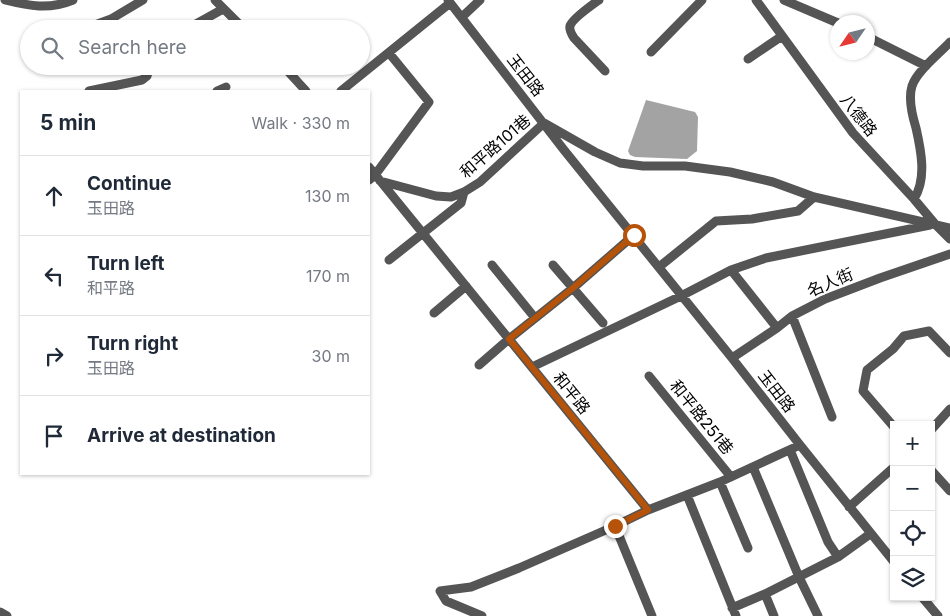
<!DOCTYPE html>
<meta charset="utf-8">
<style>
body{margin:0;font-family:Inter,"Noto Sans TC",sans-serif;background:#f2f2f3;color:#1f2937}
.controls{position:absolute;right:15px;bottom:15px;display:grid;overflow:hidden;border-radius:0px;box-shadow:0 1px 4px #0004}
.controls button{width:45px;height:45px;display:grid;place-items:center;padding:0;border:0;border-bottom:1px solid #e0e1e3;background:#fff;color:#1f2937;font:25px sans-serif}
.compass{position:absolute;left:830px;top:15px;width:45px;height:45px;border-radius:50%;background:#fff;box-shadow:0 1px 4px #0004;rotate:235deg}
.stop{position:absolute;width:15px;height:15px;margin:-11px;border:4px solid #b45309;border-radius:50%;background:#fff}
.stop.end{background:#b45309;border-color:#fff;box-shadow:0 1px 5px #0008}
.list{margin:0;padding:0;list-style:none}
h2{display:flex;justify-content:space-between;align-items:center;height:65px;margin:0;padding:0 20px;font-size:21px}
h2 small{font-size:16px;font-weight:400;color:#747a83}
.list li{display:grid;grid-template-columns:32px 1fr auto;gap:15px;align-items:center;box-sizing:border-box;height:80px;padding:0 20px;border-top:1px solid #e0e1e3}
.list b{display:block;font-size:19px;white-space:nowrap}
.list p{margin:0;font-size:16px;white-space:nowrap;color:#747a83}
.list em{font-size:16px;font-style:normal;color:#747a83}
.icon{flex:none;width:28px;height:28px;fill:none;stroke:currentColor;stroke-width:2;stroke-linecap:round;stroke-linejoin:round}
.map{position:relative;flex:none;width:950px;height:616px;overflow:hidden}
.search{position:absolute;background:#fff;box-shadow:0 1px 4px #0004;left:20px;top:20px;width:350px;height:55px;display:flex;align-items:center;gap:12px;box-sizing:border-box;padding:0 18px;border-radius:28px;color:#747a83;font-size:19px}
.panel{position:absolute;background:#fff;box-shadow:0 1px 4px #0004;left:20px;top:90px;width:350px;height:385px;border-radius:0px}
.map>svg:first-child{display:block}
.water{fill:#a3a3a3}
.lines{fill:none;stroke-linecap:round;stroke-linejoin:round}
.minor{stroke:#555;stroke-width:9}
.route{stroke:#b45309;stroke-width:6}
.labels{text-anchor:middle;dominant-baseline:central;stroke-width:4;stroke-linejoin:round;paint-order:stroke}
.street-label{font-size:16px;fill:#000;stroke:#fff}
</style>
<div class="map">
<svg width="950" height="616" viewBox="0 0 950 616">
<rect width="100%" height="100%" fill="#fff"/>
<!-- water -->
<path class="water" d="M 646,100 L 695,112 L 698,117 L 697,151 L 687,159 L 635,157 L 630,155 L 628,151 Z"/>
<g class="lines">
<!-- minor -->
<path class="minor" d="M 5,0 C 29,6 49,10 73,0
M 215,0 L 244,29
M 448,0 L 564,150 L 732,358 L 800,445 L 894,562
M 599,0 C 592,5 572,19 570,26 C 569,30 572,35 574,38 L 605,71
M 756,0 L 853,133 L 914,199 L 935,224 L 950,239
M 784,0 L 838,23
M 462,17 L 480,0
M 84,29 L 111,19 L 143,0
M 187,29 L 223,9
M 868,37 L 926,66
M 651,52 L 702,0
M 748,59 L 782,36
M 283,66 L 306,91
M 89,91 L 142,80 L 147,76 L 150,66
M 217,91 L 226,87
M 341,91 L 450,3
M 369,167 L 648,510
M 369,180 L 375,175 L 429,102 L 389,53
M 380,181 L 436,196 L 451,197 L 464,192 L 480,182 L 544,123 L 595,152 L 620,163 L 643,166 L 685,166 L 730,172 L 773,182 L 814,197 L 950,228
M 914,199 C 927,179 921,150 916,128 C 912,115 908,99 912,86 C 917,71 939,54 950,42
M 389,260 L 461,203 L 464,192
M 492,265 L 535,318
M 553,265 L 603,323
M 659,267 L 716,221 L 752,219 L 798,211 L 814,197
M 731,270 L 777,328
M 434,313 L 466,286
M 792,316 L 832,417
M 732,358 L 777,328 L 792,316 L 825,299 L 880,278 L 950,254
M 479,365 L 509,339 L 573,288 L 634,235
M 532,367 L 681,296 L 731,270 L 766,258 L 930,225
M 649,376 L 731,477
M 894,427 L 863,391 L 867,370 L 893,349 L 904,336 L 929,331 L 950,353
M 931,430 L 950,409
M 790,450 L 828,542 L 838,557
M 753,467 L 799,577 L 818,616
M 931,470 L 950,491
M 720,482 L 748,548
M 687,495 L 736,616
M 849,507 L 894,467
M 615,526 L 652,616
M 765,594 L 774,616
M 922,597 L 938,616
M 732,608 L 765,594 L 838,557 L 870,534
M 0,612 L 7,616
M 482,616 L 446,601 L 440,591 L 471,587 L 519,568 L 615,526 L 648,510 L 720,482 L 800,445"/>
</g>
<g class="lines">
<!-- route -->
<path class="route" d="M 615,526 L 648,510 L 509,339 L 573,288 L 634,235"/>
</g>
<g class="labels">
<!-- street labels -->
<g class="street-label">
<text transform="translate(526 75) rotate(52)">玉田路</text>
<text transform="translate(859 115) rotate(52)">八德路</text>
<text transform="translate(495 146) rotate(-41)">和平路101巷</text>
<text transform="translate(830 282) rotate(-23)">名人街</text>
<text transform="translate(777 391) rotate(52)">玉田路</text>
<text transform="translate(572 393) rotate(51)">和平路</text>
<text transform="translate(702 417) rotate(51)">和平路251巷</text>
</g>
</g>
</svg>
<div class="controls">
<button>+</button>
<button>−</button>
<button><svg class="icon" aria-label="locate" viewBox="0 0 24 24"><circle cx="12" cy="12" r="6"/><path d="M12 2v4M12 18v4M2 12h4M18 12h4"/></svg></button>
<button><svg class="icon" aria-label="layers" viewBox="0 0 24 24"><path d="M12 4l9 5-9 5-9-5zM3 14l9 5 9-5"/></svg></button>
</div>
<svg class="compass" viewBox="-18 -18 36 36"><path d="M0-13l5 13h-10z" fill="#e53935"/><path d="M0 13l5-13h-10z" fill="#747a83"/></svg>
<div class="stop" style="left:634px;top:235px"></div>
<div class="stop end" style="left:615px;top:526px"></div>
<div class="search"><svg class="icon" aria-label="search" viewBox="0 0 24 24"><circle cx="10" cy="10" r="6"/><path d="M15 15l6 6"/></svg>Search here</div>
<section class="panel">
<h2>5 min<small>Walk · 330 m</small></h2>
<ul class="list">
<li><svg class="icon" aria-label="ahead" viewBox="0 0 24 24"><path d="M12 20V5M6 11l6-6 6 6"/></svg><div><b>Continue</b><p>玉田路</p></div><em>130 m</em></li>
<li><svg class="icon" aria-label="left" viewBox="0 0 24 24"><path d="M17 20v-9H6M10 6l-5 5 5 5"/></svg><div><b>Turn left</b><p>和平路</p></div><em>170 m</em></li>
<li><svg class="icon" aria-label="right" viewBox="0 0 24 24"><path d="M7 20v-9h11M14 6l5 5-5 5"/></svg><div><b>Turn right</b><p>玉田路</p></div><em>30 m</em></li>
<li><svg class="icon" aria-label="arrive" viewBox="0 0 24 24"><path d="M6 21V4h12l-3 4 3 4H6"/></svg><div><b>Arrive at destination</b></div></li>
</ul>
</section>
</div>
